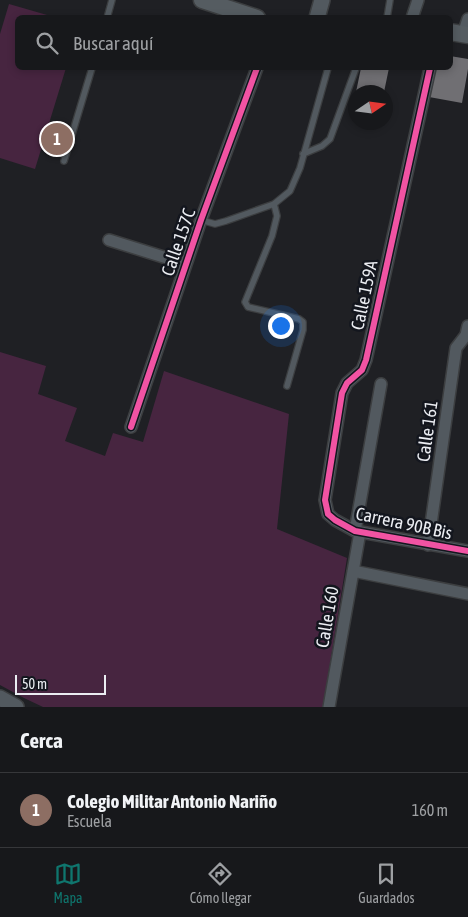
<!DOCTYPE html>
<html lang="es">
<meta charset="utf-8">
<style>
body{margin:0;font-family:"Asap Condensed",sans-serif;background:#202124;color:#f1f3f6}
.compass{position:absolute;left:348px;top:85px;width:45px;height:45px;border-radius:50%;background:#17181b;box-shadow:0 2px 8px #0003;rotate:77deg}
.scale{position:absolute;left:15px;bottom:12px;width:91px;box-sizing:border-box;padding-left:5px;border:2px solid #ebedf2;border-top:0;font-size:14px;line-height:18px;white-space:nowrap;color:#ebedf2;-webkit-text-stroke:4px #13161e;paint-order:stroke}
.you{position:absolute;left:280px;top:325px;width:18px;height:18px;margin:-12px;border:4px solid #fff;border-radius:50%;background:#1a73e8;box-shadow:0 0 0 8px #1a73e833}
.badge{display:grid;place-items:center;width:32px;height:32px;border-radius:50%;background:#0f766e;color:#fff;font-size:16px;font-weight:700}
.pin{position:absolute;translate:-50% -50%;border:2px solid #fff;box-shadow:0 1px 5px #0006}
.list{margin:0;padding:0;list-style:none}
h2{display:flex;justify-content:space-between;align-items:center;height:65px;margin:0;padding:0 20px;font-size:21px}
h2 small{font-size:16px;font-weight:400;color:#9ea0a3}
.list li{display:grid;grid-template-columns:32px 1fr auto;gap:15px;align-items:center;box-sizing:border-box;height:75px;padding:0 20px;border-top:1px solid #36373a}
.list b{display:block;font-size:19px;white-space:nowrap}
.list p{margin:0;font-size:16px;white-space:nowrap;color:#9ea0a3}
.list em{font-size:16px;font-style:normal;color:#9ea0a3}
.icon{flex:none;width:28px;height:28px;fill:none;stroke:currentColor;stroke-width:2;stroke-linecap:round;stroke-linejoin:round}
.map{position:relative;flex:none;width:468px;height:707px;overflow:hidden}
.search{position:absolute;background:#17181b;box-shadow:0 2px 8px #0003;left:15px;right:15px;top:15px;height:55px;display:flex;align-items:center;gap:12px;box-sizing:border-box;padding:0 18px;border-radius:8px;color:#9ea0a3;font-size:19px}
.sheet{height:140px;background:#17181b}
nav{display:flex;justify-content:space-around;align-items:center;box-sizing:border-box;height:70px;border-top:1px solid #36373a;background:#17181b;font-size:14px;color:#9ea0a3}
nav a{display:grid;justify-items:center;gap:2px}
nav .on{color:#0f766e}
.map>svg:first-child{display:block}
.green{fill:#472540}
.building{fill:#706f73}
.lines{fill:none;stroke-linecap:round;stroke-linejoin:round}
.service-casing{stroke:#3c3e40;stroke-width:8}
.minor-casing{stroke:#3c3e40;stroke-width:14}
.tertiary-casing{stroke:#3c3e40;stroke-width:18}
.secondary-casing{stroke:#3c3e40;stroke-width:19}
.service{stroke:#52595f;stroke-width:5.5}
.minor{stroke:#52595f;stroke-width:11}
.tertiary{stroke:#52595f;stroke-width:15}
.secondary{stroke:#555c61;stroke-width:16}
.cycleway-casing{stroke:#13161e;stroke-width:9}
.cycleway{stroke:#f153a3;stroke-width:6}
.labels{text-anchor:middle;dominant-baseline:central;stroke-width:5;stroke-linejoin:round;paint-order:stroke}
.street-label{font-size:18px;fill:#ebedf2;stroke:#13161e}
</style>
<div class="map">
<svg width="468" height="707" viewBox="0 0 468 707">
<rect width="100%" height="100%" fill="#1f2024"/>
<!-- green -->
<path class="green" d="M 9,4 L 54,17 L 18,18 L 18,68 L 66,68 L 35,169 L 0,158 L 0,34 Z
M 0,352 L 46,366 L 38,394 L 77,408 L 65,441 L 105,456 L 113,433 L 143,442 L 164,371 L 289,414 L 277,529 L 347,558 L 323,707 L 43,707 L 24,698 L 0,685 Z"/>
<!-- building -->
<path class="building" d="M 450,56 L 468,59 L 468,69 L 462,103 L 429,97 L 434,68 L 450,68 Z
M 361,68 L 389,68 L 384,92 L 356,92 Z"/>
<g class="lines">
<!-- service casing -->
<g class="service-casing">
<path id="service" d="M 107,18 L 112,0
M 387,18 L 390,0
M 303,154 L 322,146 L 330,139 L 356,68
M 64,161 L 92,68
M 274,204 L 277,216 L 272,236 L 245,302 L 248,307 L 299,319 L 303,322 L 303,330 L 287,386
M 201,220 L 215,224 L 226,221 L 274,204 L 290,191 L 300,168 L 328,68"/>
</g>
<!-- minor casing -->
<g class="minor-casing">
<path id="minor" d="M 412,18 L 418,0
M 463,34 L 468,19
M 430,68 L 366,360 L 362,370 L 347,383 L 342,393 L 325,500 L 328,514 L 335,520 L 355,531 L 468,551
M 109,240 L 186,264
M 131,427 L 201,220 L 257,68
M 355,531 L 381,384
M 428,545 L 456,348 L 466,335 L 468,326
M 353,571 L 468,594
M 329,707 L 360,532"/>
</g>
<!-- tertiary casing -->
<g class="tertiary-casing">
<path id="tertiary" d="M 317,18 L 322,0
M 0,698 L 16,707"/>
</g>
<!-- secondary casing -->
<g class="secondary-casing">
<path id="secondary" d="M 202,0 L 257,18
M 450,32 L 468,35"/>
</g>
<!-- service -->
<use href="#service" class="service"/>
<!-- minor -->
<use href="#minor" class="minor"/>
<!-- tertiary -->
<use href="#tertiary" class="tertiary"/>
<!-- secondary -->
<use href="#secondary" class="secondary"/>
<!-- cycleway casing -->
<g class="cycleway-casing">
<path id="cycleway" d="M 430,68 L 366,360 L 362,370 L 347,383 L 342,393 L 325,500 L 328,514 L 335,520 L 355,531 L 468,551
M 131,427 L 201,220 L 257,68"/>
</g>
<!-- cycleway -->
<use href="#cycleway" class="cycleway"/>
</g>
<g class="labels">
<!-- street labels -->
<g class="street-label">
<text transform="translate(178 242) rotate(-71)">Calle 157C</text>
<text transform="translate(364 295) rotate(-78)">Calle 159A</text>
<text transform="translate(427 431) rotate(-82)">Calle 161</text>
<text transform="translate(404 523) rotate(12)">Carrera 90B Bis</text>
<text transform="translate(327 617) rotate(-80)">Calle 160</text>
</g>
</g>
</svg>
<svg class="compass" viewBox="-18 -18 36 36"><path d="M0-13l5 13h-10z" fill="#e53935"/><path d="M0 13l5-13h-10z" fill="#9ea0a3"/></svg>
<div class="scale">50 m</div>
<div class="you"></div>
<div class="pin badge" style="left:57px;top:139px;background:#8d6e63">1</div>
<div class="search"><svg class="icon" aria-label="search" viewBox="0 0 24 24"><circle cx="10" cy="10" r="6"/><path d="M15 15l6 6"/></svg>Buscar aquí</div>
</div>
<section class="sheet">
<h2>Cerca<small></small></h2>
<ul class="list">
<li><span class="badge" style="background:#8d6e63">1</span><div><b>Colegio Militar Antonio Nariño</b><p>Escuela</p></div><em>160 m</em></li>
</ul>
</section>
<nav>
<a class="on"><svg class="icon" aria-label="map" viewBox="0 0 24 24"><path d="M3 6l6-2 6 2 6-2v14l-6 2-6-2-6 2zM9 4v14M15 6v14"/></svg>Mapa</a>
<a><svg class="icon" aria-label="directions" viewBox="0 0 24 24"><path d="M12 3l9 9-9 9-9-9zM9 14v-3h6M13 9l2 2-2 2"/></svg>Cómo llegar</a>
<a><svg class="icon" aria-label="saved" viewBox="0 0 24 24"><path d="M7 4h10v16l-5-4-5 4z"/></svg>Guardados</a>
</nav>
